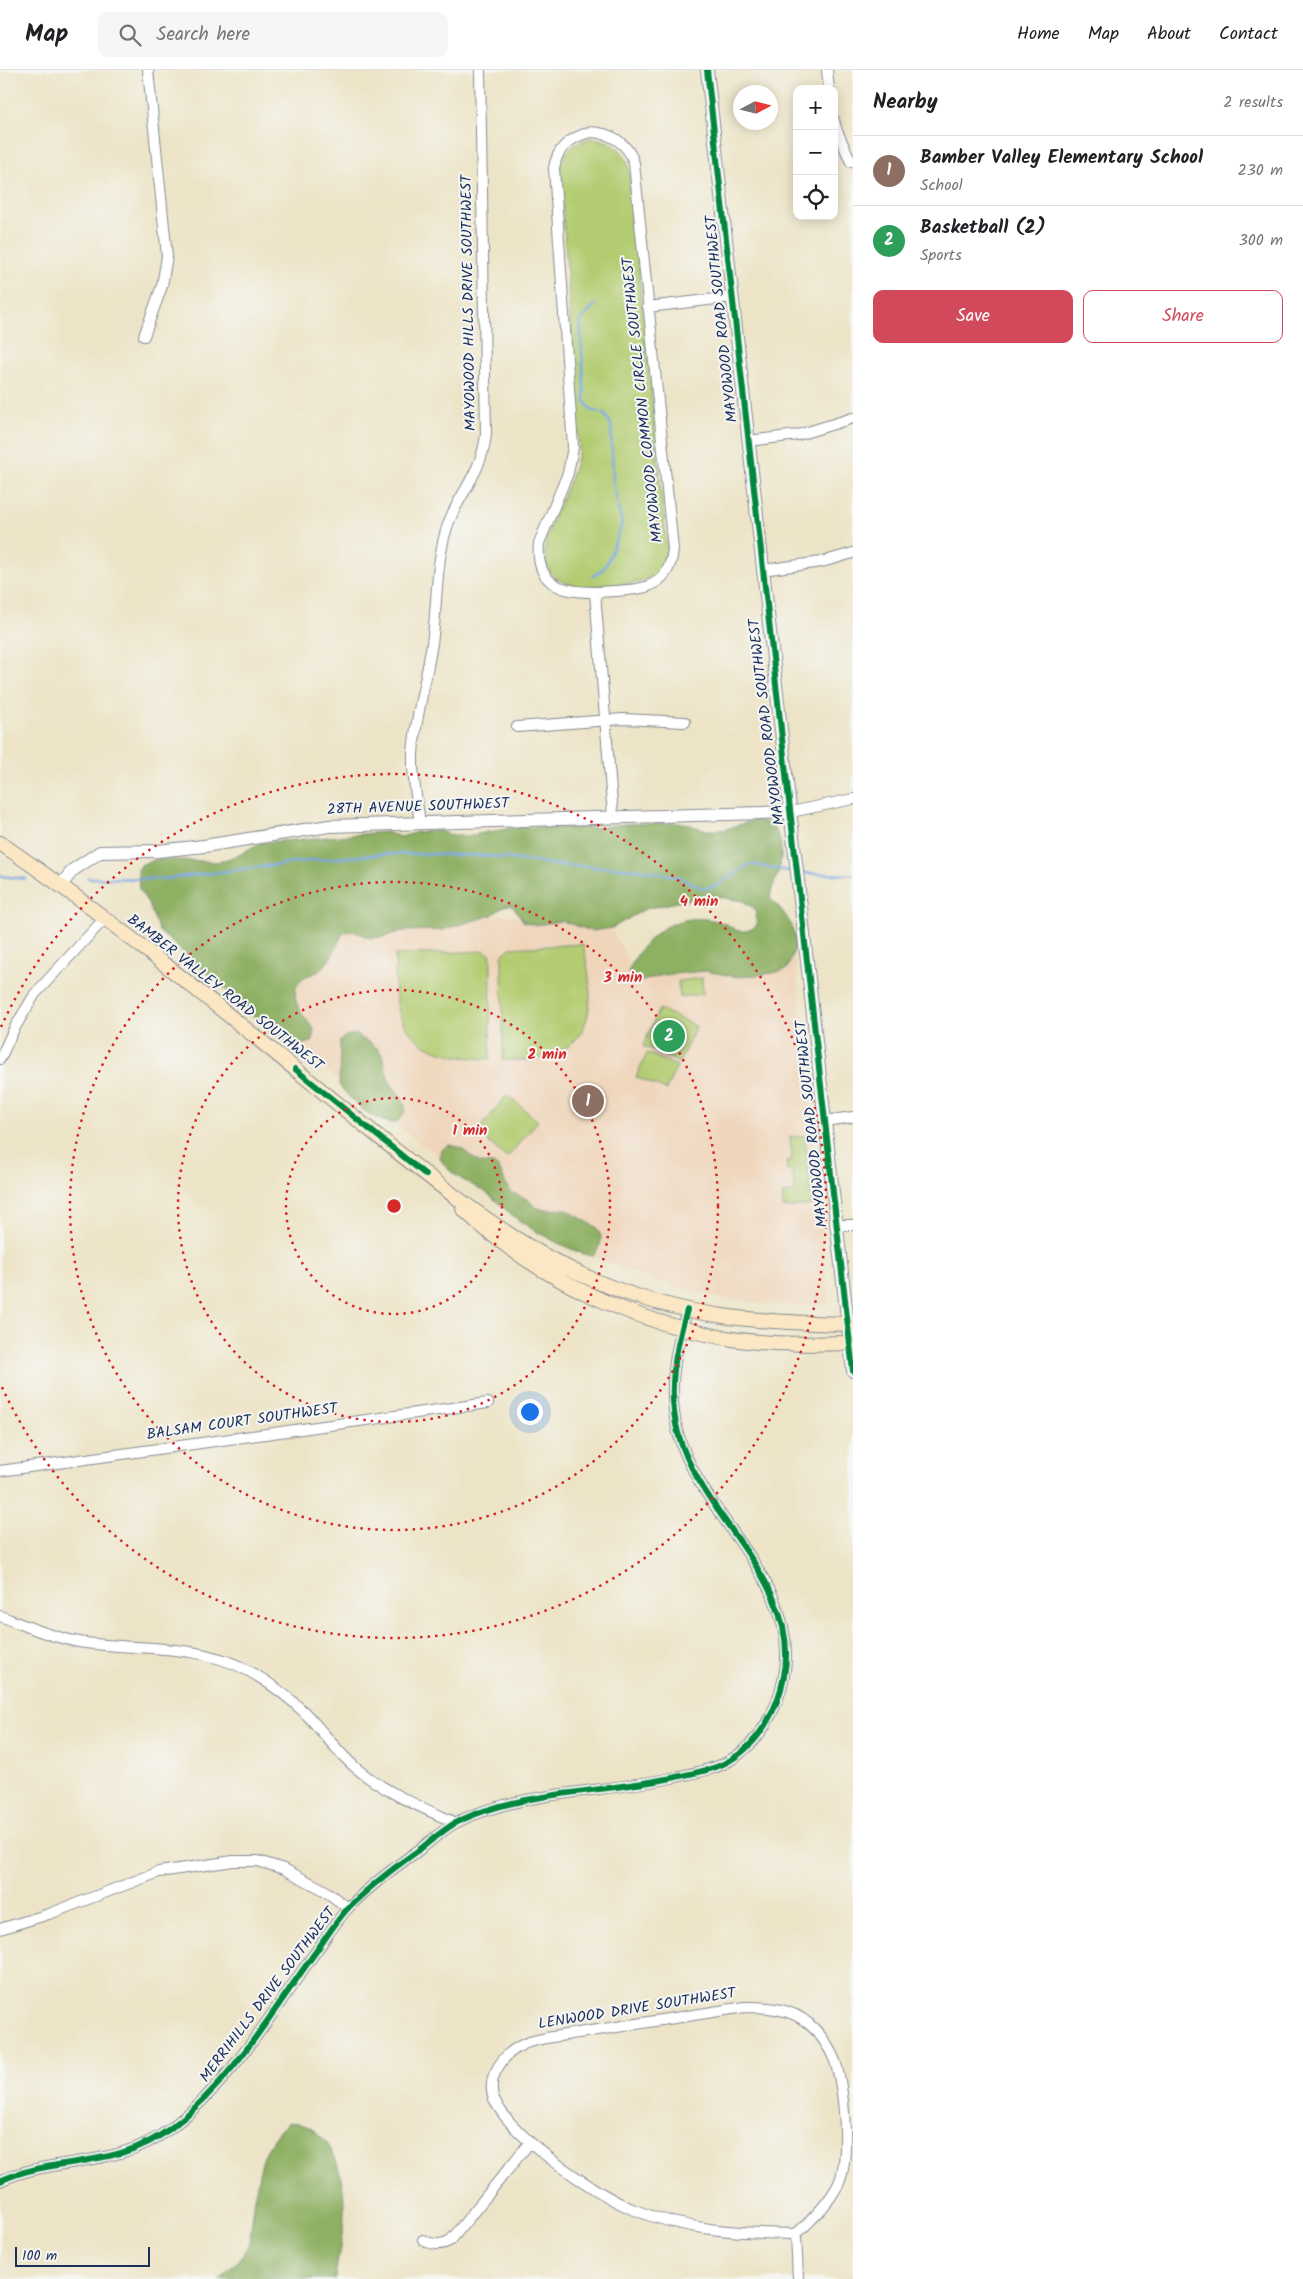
<!DOCTYPE html>
<meta charset="utf-8">
<style>
body{margin:0;font-family:Kalam,sans-serif;background:#f6f6f6;color:#202124}
.controls{position:absolute;right:15px;top:15px;display:grid;overflow:hidden;border-radius:10px;box-shadow:0 2px 12px #0003}
.controls button{width:45px;height:45px;display:grid;place-items:center;padding:0;border:0;border-bottom:1px solid #e0e0e0;background:#fff;color:#202124;font:25px sans-serif}
.compass{position:absolute;left:733px;top:15px;width:45px;height:45px;border-radius:50%;background:#fff;box-shadow:0 2px 12px #0003;rotate:83deg}
.scale{position:absolute;left:15px;bottom:12px;width:135px;box-sizing:border-box;padding-left:5px;border:2px solid #1b2f5e;border-top:0;font-size:14px;line-height:18px;white-space:nowrap;color:#1b2f5e;-webkit-text-stroke:4px #f6f6f2;paint-order:stroke}
.you{position:absolute;left:529px;top:1341px;width:18px;height:18px;margin:-12px;border:4px solid #fff;border-radius:50%;background:#1a73e8;box-shadow:0 0 0 8px #1a73e833}
.badge{display:grid;place-items:center;width:32px;height:32px;border-radius:50%;background:#d1495b;color:#fff;font-size:16px;font-weight:700}
.pin{position:absolute;translate:-50% -50%;border:2px solid #fff;box-shadow:0 1px 5px #0006}
.list{margin:0;padding:0;list-style:none}
h2{display:flex;justify-content:space-between;align-items:center;height:65px;margin:0;padding:0 20px;font-size:21px}
h2 small{font-size:16px;font-weight:400;color:#757577}
.list li{display:grid;grid-template-columns:32px 1fr auto;gap:15px;align-items:center;box-sizing:border-box;height:70px;padding:0 20px;border-top:1px solid #e0e0e0}
.list b{display:block;font-size:19px;white-space:nowrap}
.list p{margin:0;font-size:16px;white-space:nowrap;color:#757577}
.list em{font-size:16px;font-style:normal;color:#757577}
.actions{display:flex;gap:10px;padding:15px 20px}
.actions a{flex:1;padding:11px 0;border:1px solid #d1495b;border-radius:10px;text-align:center;font-size:18px;color:#d1495b}
.actions .main{background:#d1495b;color:#fff}
.icon{flex:none;width:28px;height:28px;fill:none;stroke:currentColor;stroke-width:2;stroke-linecap:round;stroke-linejoin:round}
.map{position:relative;flex:none;width:853px;height:2209px;overflow:hidden}
header{display:flex;align-items:center;gap:30px;box-sizing:border-box;height:70px;padding:0 25px;background:#fff;border-bottom:1px solid #e0e0e0}
header strong{font-size:24px}
nav{display:flex;gap:28px;margin-inline-start:auto;font-size:18px}
.search{width:350px;height:45px;background:#f6f6f6;display:flex;align-items:center;gap:12px;box-sizing:border-box;padding:0 18px;border-radius:10px;color:#757577;font-size:19px}
main{display:flex}
aside{flex:1;background:#fff}
.map>svg:first-child{display:block}
.built{fill:#efd6bb}
.green{fill:#b3cc71;stroke:#677e68}
.forest{fill:#8eb063;stroke:#547060}
.lines{fill:none;stroke-linecap:round;stroke-linejoin:round}
.stream{stroke:#76a6e0;stroke-width:2.5}
.minor-casing{stroke:#848a92;stroke-width:12}
.tertiary-casing{stroke:#848a92;stroke-width:14}
.secondary-casing{stroke:#848a92;stroke-width:16}
.minor{stroke:#fff;stroke-width:10}
.tertiary{stroke:#fff;stroke-width:12}
.secondary{stroke:#fbe7c3;stroke-width:14}
.cycleway-casing{stroke:#f6f6f2;stroke-width:9}
.cycleway{stroke:#00873e;stroke-width:6}
.ring{fill:none;stroke:#d62828;stroke-width:2.5;stroke-dasharray:2.5 5}
.labels{text-anchor:middle;dominant-baseline:central;stroke-width:4;stroke-linejoin:round;paint-order:stroke}
.street-label{font-size:15px;fill:#1b2f5e;stroke:#f6f6f2}
.centre{fill:#d62828;stroke:#f6f6f2;stroke-width:2.5}
.ring-label{font-size:15px;text-anchor:middle;font-weight:bold;fill:#d62828;stroke:#f6f6f2;stroke-width:4;stroke-linejoin:round;paint-order:stroke}
</style>
<header>
<strong>Map</strong>
<div class="search"><svg class="icon" aria-label="search" viewBox="0 0 24 24"><circle cx="10" cy="10" r="6"/><path d="M15 15l6 6"/></svg>Search here</div>
<nav><a>Home</a><a>Map</a><a>About</a><a>Contact</a></nav>
</header>
<main>
<div class="map">
<svg width="853" height="2209" viewBox="0 0 853 2209">
<rect width="100%" height="100%" fill="#f6f6f2"/>
<filter id="ink" filterUnits="userSpaceOnUse"><feTurbulence type="fractalNoise" baseFrequency=".02" numOctaves="2"/><feDisplacementMap in="SourceGraphic" scale="10" xChannelSelector="R" yChannelSelector="G"/><feConvolveMatrix kernelMatrix="1 2 1 2 8 2 1 2 1" color-interpolation-filters="sRGB"/></filter>
<filter id="wash" filterUnits="userSpaceOnUse"><feTurbulence type="fractalNoise" baseFrequency=".0096" numOctaves="4" result="noise"/><feDisplacementMap in="SourceGraphic" scale="20" xChannelSelector="R" yChannelSelector="G"/><feGaussianBlur stdDeviation="1.12" result="paint"/><feColorMatrix in="noise" values="0 0 0 0 0 0 0 0 0 0 0 0 0 0 0 0 0 1.4 0 .05"/><feComposite in="paint" operator="in"/></filter>
<g filter="url(#wash)">
<rect width="100%" height="100%" fill="#ede4c7"/>
<!-- built -->
<path class="built" d="M 411,840 L 608,851 L 634,902 L 795,885 L 829,1229 L 826,1236 L 767,1234 L 722,1229 L 680,1219 L 625,1200 L 578,1180 L 440,1088 L 294,976 L 312,972 L 307,952 L 297,937 L 296,920 L 303,909 L 321,900 L 334,882 L 343,863 L 353,861 L 361,866 Z"/>
<!-- green -->
<path class="green" d="M 591,68 C 608,69 623,78 628,94 L 667,479 C 666,490 663,499 654,506 C 643,514 627,514 613,515 C 588,517 549,522 545,486 C 541,461 576,410 579,377 L 560,98 C 564,81 574,72 591,68 Z
M 583,874 C 594,923 600,976 538,989 C 527,991 514,990 503,990 L 502,885 L 510,878 Z
M 485,881 L 491,885 L 490,989 C 451,988 407,981 397,935 C 394,920 396,901 395,885 Z
M 702,908 L 703,924 L 680,927 L 678,911 Z
M 659,939 L 696,956 L 679,993 L 643,976 Z
M 647,983 L 677,996 L 666,1020 L 636,1007 Z
M 507,1025 L 538,1051 L 507,1088 L 477,1062 Z
M 805,1066 L 812,1135 L 783,1138 L 782,1124 L 795,1122 L 792,1100 L 787,1101 L 786,1092 L 792,1091 L 790,1067 Z"/>
<!-- forest -->
<path class="forest" d="M 754,750 C 782,751 785,780 778,803 C 775,813 771,818 770,829 C 782,837 795,857 795,872 C 795,881 790,891 787,899 L 773,903 L 738,907 L 705,901 L 663,905 L 639,912 L 631,911 L 628,902 C 645,863 679,838 723,853 C 728,854 734,861 740,861 C 746,862 753,859 757,855 L 755,839 L 743,831 L 719,827 L 686,830 L 645,839 L 612,858 L 592,861 L 562,851 L 536,855 L 524,852 L 513,836 L 506,835 L 492,845 L 442,860 L 402,861 L 383,867 L 370,868 L 353,861 L 343,863 C 337,875 331,891 320,900 C 316,904 308,904 303,908 C 285,924 302,946 314,959 L 312,972 L 294,976 L 269,961 L 231,924 L 159,861 L 148,833 L 139,819 L 138,800 L 142,794 L 158,789 L 219,792 L 241,784 L 259,773 L 385,762 L 401,767 L 417,762 L 436,760 L 448,764 L 466,766 L 518,757 L 596,758 L 625,754 L 683,753 L 706,760 L 723,760 Z
M 356,964 C 363,970 372,973 379,980 C 386,988 384,1001 389,1010 C 397,1025 417,1038 395,1053 C 372,1052 353,1032 339,1015 L 340,971 L 346,966 Z
M 448,1075 L 459,1077 L 480,1093 L 494,1094 L 500,1100 L 506,1115 L 513,1123 L 527,1129 L 536,1137 L 544,1140 L 565,1139 L 596,1157 L 601,1166 L 600,1175 L 593,1186 C 577,1185 530,1159 517,1149 C 507,1141 498,1132 488,1124 C 471,1113 450,1107 440,1088 L 442,1080 Z
M 289,2052 C 335,2055 346,2110 344,2148 C 343,2168 337,2189 335,2209 L 219,2209 C 230,2199 243,2187 249,2173 C 251,2167 251,2157 252,2150 C 257,2114 258,2076 289,2052 Z"/>
<g class="lines">
<!-- stream -->
<path class="stream" d="M 593,506 L 601,501 L 607,493 L 622,454 L 613,411 L 611,354 L 604,344 L 591,340 L 585,331 L 580,251 L 595,235
M 801,803 L 853,805
M 0,806 L 26,809
M 88,808 L 164,809 L 316,790 L 384,784 L 424,784 L 489,786 L 558,795 L 638,799 L 679,807 L 704,819 L 718,815 L 750,794 L 793,802"/>
</g>
</g>
<g filter="url(#ink)">
<g class="lines">
<!-- minor casing -->
<g class="minor-casing">
<path id="minor" d="M 827,0 L 829,19
M 834,50 L 837,61 L 851,92
M 591,62 C 611,63 628,73 634,93 L 673,479 C 672,491 669,502 659,510 C 646,520 630,520 614,521 C 576,524 534,524 539,473 L 568,403 L 573,377 L 554,98 C 557,77 571,67 591,62 Z
M 648,237 L 733,227
M 144,266 L 162,216 L 167,186 L 148,0
M 748,371 L 798,365 L 853,348
M 762,500 L 822,492 L 853,483
M 595,523 L 613,746
M 517,657 L 623,649 L 685,652
M 791,742 L 853,729
M 420,753 C 417,731 412,708 413,685 C 415,645 428,606 433,566 C 437,532 436,497 445,464 C 454,428 482,406 486,364 L 480,0
M 0,989 L 14,959 L 35,924 L 105,848
M 824,1051 L 853,1047
M 835,1155 L 853,1155
M 0,1401 L 488,1333
M 0,1546 C 26,1556 52,1567 79,1572 C 136,1581 194,1572 247,1600 C 267,1611 288,1626 305,1643 C 322,1660 337,1682 356,1698 C 386,1723 421,1737 456,1753
M 0,1859 L 49,1844 L 159,1802 L 233,1791 L 258,1791 L 284,1799 L 324,1820 L 348,1838
M 745,1937 C 767,1937 791,1938 809,1954 C 820,1963 830,1978 835,1991 C 844,2019 851,2089 838,2115 C 828,2134 812,2150 796,2164 C 739,2163 686,2161 632,2139 C 594,2123 511,2067 494,2029 C 485,2007 505,1982 524,1974 C 530,1971 538,1970 546,1968 Z
M 0,2111 C 56,2085 116,2100 171,2058 C 230,2013 269,1947 312,1887 C 324,1871 335,1852 349,1837 C 370,1816 395,1797 419,1780 C 432,1770 445,1758 459,1751 C 526,1720 605,1723 676,1707 C 693,1703 714,1700 729,1691 C 759,1674 778,1639 784,1606 C 802,1512 701,1448 678,1363 C 667,1321 675,1280 687,1240
M 796,2164 L 798,2209
M 423,2170 C 433,2175 441,2176 451,2170 L 530,2072"/>
</g>
<!-- tertiary casing -->
<g class="tertiary-casing">
<path id="tertiary" d="M 707,0 L 853,1301
M 61,815 L 73,800 L 100,782 L 157,781 L 204,776 L 329,756 L 791,742"/>
</g>
<!-- secondary casing -->
<g class="secondary-casing">
<path id="secondary" d="M 0,773 C 119,854 231,947 343,1038 C 422,1101 502,1171 596,1211 C 684,1248 760,1253 853,1254
M 463,1139 C 535,1208 634,1253 732,1269 C 772,1275 813,1274 853,1273"/>
</g>
<!-- minor -->
<use href="#minor" class="minor"/>
<!-- tertiary -->
<use href="#tertiary" class="tertiary"/>
<!-- secondary -->
<use href="#secondary" class="secondary"/>
<!-- cycleway casing -->
<g class="cycleway-casing">
<path id="cycleway" d="M 707,0 L 853,1301
M 295,999 L 426,1105
M 0,2111 C 56,2085 116,2100 171,2058 C 230,2013 269,1947 312,1887 C 324,1871 335,1852 349,1837 C 370,1816 395,1797 419,1780 C 432,1770 445,1758 459,1751 C 526,1720 605,1723 676,1707 C 693,1703 714,1700 729,1691 C 759,1674 778,1639 784,1606 C 802,1512 701,1448 678,1363 C 667,1321 675,1280 687,1240"/>
</g>
<!-- cycleway -->
<use href="#cycleway" class="cycleway"/>
</g>
</g>
<!-- distance rings -->
<g class="ring">
<circle cx="394" cy="1136" r="108"/>
<circle cx="394" cy="1136" r="216"/>
<circle cx="394" cy="1136" r="324"/>
<path d="M1 957A432 432 0 1 1 1 1315"/>
</g>
<g class="labels">
<!-- street labels -->
<g class="street-label">
<text transform="translate(469 233) rotate(-91)">MAYOWOOD HILLS DRIVE SOUTHWEST</text>
<text transform="translate(722 249) rotate(-96)">MAYOWOOD ROAD SOUTHWEST</text>
<text transform="translate(643 330) rotate(-96)">MAYOWOOD COMMON CIRCLE SOUTHWEST</text>
<text transform="translate(767 652) rotate(-97)">MAYOWOOD ROAD SOUTHWEST</text>
<text transform="translate(418 737) rotate(-2)">28TH AVENUE SOUTHWEST</text>
<text transform="translate(225 923) rotate(38)">BAMBER VALLEY ROAD SOUTHWEST</text>
<text transform="translate(812 1054) rotate(-96)">MAYOWOOD ROAD SOUTHWEST</text>
<text transform="translate(242 1352) rotate(-8)">BALSAM COURT SOUTHWEST</text>
<text transform="translate(268 1925) rotate(-53)">MERRIHILLS DRIVE SOUTHWEST</text>
<text transform="translate(637 1939) rotate(-9)">LENWOOD DRIVE SOUTHWEST</text>
</g>
</g>
<circle cx="394" cy="1136" r="8" class="centre"/>
<g class="ring-label">
<text x="699" y="836">4 min</text>
<text x="623" y="912">3 min</text>
<text x="547" y="989">2 min</text>
<text x="470" y="1065">1 min</text>
</g>
</svg>
<div class="controls">
<button>+</button>
<button>−</button>
<button><svg class="icon" aria-label="locate" viewBox="0 0 24 24"><circle cx="12" cy="12" r="6"/><path d="M12 2v4M12 18v4M2 12h4M18 12h4"/></svg></button>
</div>
<svg class="compass" viewBox="-18 -18 36 36"><path d="M0-13l5 13h-10z" fill="#e53935"/><path d="M0 13l5-13h-10z" fill="#757577"/></svg>
<div class="scale">100 m</div>
<div class="you"></div>
<div class="pin badge" style="left:588px;top:1031px;background:#8d6e63">1</div>
<div class="pin badge" style="left:669px;top:966px;background:#2e9e5b">2</div>
</div>
<aside>
<h2>Nearby<small>2 results</small></h2>
<ul class="list">
<li><span class="badge" style="background:#8d6e63">1</span><div><b>Bamber Valley Elementary School</b><p>School</p></div><em>230 m</em></li>
<li><span class="badge" style="background:#2e9e5b">2</span><div><b>Basketball (2)</b><p>Sports</p></div><em>300 m</em></li>
</ul>
<div class="actions"><a class="main">Save</a><a>Share</a></div>
</aside>
</main>
